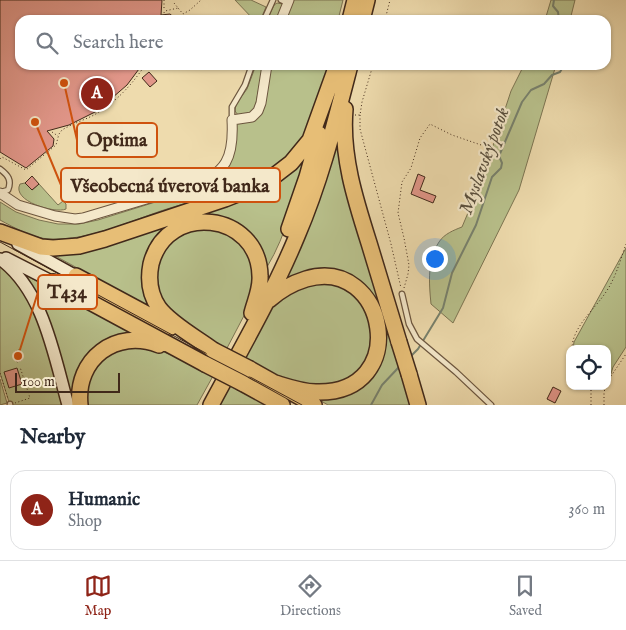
<!DOCTYPE html>
<meta charset="utf-8">
<style>
body{margin:0;font-family:"IM FELL English",serif;background:#f2f2f3;color:#1f2937}
.controls{position:absolute;right:15px;bottom:15px;display:grid;overflow:hidden;border-radius:10px;box-shadow:0 1px 4px #0004}
.controls button{width:45px;height:45px;display:grid;place-items:center;padding:0;border:0;border-bottom:1px solid #e0e1e3;background:#fff;color:#1f2937;font:25px sans-serif}
.scale{position:absolute;left:15px;bottom:12px;width:105px;box-sizing:border-box;padding-left:5px;border:2px solid #41291a;border-top:0;font-size:14px;line-height:18px;white-space:nowrap;color:#41291a;-webkit-text-stroke:4px #f4e8ca;paint-order:stroke}
.you{position:absolute;left:434px;top:258px;width:18px;height:18px;margin:-12px;border:4px solid #fff;border-radius:50%;background:#1a73e8;box-shadow:0 0 0 8px #1a73e833}
.badge{display:grid;place-items:center;width:32px;height:32px;border-radius:50%;background:#8f2418;color:#fff;font-size:16px;font-weight:700}
.pin{position:absolute;translate:-50% -50%;border:2px solid #fff;box-shadow:0 1px 5px #0006}
.list{margin:0;padding:0;list-style:none}
h2{display:flex;justify-content:space-between;align-items:center;height:65px;margin:0;padding:0 20px;font-size:21px}
h2 small{font-size:16px;font-weight:400;color:#747a83}
.list li{display:grid;grid-template-columns:32px 1fr auto;gap:15px;align-items:center;box-sizing:border-box;height:80px;margin:0 10px 10px;padding:0 10px;border:1px solid #e0e1e3;border-radius:15px}
.list b{display:block;font-size:19px;white-space:nowrap}
.list p{margin:0;font-size:16px;white-space:nowrap;color:#747a83}
.list em{font-size:16px;font-style:normal;color:#747a83}
.icon{flex:none;width:28px;height:28px;fill:none;stroke:currentColor;stroke-width:2;stroke-linecap:round;stroke-linejoin:round}
.map{position:relative;flex:none;width:626px;height:405px;overflow:hidden}
.search{position:absolute;background:#fff;box-shadow:0 1px 4px #0004;left:15px;right:15px;top:15px;height:55px;display:flex;align-items:center;gap:12px;box-sizing:border-box;padding:0 18px;border-radius:15px;color:#747a83;font-size:19px}
.sheet{height:155px;background:#fff}
nav{display:flex;justify-content:space-around;align-items:center;box-sizing:border-box;height:70px;border-top:1px solid #e0e1e3;background:#fff;font-size:14px;color:#747a83}
nav a{display:grid;justify-items:center;gap:2px}
nav .on{color:#8f2418}
.map>svg:first-child{display:block}
.green{fill:#b8c08b;stroke:#7c7452}
.lines{fill:none;stroke-linecap:round;stroke-linejoin:round}
.stream{stroke:#77816d;stroke-width:2}
.building{fill:#e19689;stroke:#41291a}
.lane-casing{stroke:#6c563f;stroke-width:7}
.street-casing{stroke:#6c563f;stroke-width:11}
.secondary-casing{stroke:#41291a;stroke-width:14}
.highway-casing{stroke:#41291a;stroke-width:18}
.path{stroke:#41291a;stroke-width:1;stroke-dasharray:1 2.5;stroke-linecap:butt}
.lane{stroke:#f4e8ca;stroke-width:4.5}
.street{stroke:#f4e8ca;stroke-width:9}
.secondary{stroke:#f4e8ca;stroke-width:11}
.highway{stroke:#e7be76;stroke-width:15}
.tram{stroke:#41291a;stroke-width:1}
.highway-bridge-casing{stroke:#41291a;stroke-width:18;stroke-linecap:butt}
.highway-bridge{stroke:#e7be76;stroke-width:15}
.labels{text-anchor:middle;dominant-baseline:central;stroke-width:4.5;stroke-linejoin:round;paint-order:stroke}
.water-label{font-size:19px;font-style:italic;fill:#584e3d;stroke:#f4e8ca}
.leader{fill:none;stroke:#cf520e;stroke-width:2}
.callout-dot{fill:#cf520e;stroke:#f4e8ca;stroke-width:2}
.callout{fill:#f4e8ca;stroke:#cf520e;stroke-width:2}
.callout-label{font-size:19px;text-anchor:middle;font-weight:bold;fill:#41291a}
</style>
<div class="map">
<svg width="626" height="405" viewBox="0 0 626 405">
<rect width="100%" height="100%" fill="#eedbad"/>
<filter id="stains"><feTurbulence type="fractalNoise" baseFrequency=".004" numOctaves="4"/><feColorMatrix values="0 0 0 0 .2 0 0 0 0 .09 0 0 0 0 .02 0 0 0 .5 -.17"/></filter>
<radialGradient id="worn" r=".72"><stop offset=".6" stop-color="#630" stop-opacity="0"/><stop offset="1" stop-color="#630" stop-opacity=".3"/></radialGradient>
<!-- green -->
<path class="green" d="M 235,0 L 251,0 L 266,7 L 261,19 L 254,20 Z
M 292,0 L 343,0 L 338,20 L 284,20 Z
M 551,0 L 575,0 L 570,20 L 545,20 Z
M 277,3 L 283,4 L 277,20 L 267,20 L 274,5 Z
M 256,65 L 263,65 L 255,109 L 252,113 L 238,115 L 235,111 L 236,104 L 247,89 Z
M 270,65 L 328,65 C 321,91 310,133 293,153 C 285,161 273,171 263,176 C 237,192 199,199 170,208 C 131,220 91,241 49,239 C 32,238 15,228 0,220 L 0,202 L 16,212 L 39,220 L 58,224 L 79,224 L 98,220 L 197,189 L 215,181 L 222,173 L 232,159 L 236,143 L 236,124 L 251,121 Z
M 524,65 L 556,65 L 519,190 L 453,323 L 431,304 C 429,283 427,260 439,242 C 444,234 454,230 462,227 L 481,182 L 511,91 Z
M 338,144 L 414,405 L 328,405 L 316,398 L 338,394 L 381,350 L 359,287 L 291,278 L 287,275 C 308,233 322,190 336,145 Z
M 305,156 C 296,194 287,234 267,267 L 228,223 L 160,238 L 152,309 L 50,253 L 143,231 Z
M 25,183 L 32,190 L 39,184 L 58,205 L 63,201 L 66,204 L 66,209 C 55,214 11,201 20,184 Z
M 199,226 L 236,235 L 256,268 L 248,308 L 226,350 L 166,311 L 153,276 L 166,242 Z
M 626,248 L 626,347 L 613,367 L 610,377 L 607,378 L 607,349 L 573,349 L 574,342 Z
M 0,263 L 10,272 L 35,309 L 65,405 L 10,405 L 0,373 Z
M 27,276 L 134,334 L 111,340 L 72,405 L 25,278 Z
M 331,282 L 361,299 L 375,341 L 357,376 L 328,388 L 279,379 L 241,358 L 269,307 L 291,289 Z
M 152,347 L 181,359 L 213,376 L 197,405 L 86,405 L 85,391 L 93,367 L 115,349 Z
M 0,379 L 7,403 L 0,405 Z
M 228,383 L 266,405 L 216,405 Z"/>
<g class="lines">
<!-- stream -->
<path class="stream" d="M 554,0 L 553,6 L 558,12 L 559,20
M 410,357 L 418,349 L 443,308 L 452,273 L 476,225 L 492,177 L 501,168 L 502,163 L 499,156 L 522,102 L 531,90 L 544,84 L 552,75 L 560,72 L 564,65
M 371,405 L 382,385 L 399,367"/>
</g>
<!-- building -->
<path class="building" d="M 0,0 L 162,0 L 161,15 L 170,14 L 177,20 L 20,20 L 20,65 L 142,65 L 127,85 L 97,111 L 69,125 L 47,131 L 54,139 L 53,146 L 26,168 L 0,152 Z
M 149,72 L 157,81 L 150,87 L 142,78 Z
M 418,174 L 425,177 L 420,190 L 436,196 L 433,203 L 411,194 Z
M 32,176 L 39,184 L 32,190 L 25,183 Z
M 19,350 L 22,360 L 17,362 L 14,352 Z
M 17,368 L 22,384 L 9,388 L 4,372 Z
M 553,387 L 561,391 L 555,403 L 547,399 Z"/>
<g class="lines">
<!-- lane casing -->
<g class="lane-casing">
<path id="lane" d="M 281,0 L 288,3
M 264,20 L 273,0
M 232,120 L 232,107 L 245,85 L 252,65
M 0,169 C 8,175 12,180 8,190 L 1,192
M 402,294 L 409,324 L 417,339 L 456,372 L 491,405
M 10,404 L 10,405"/>
</g>
<!-- street casing -->
<g class="street-casing">
<path id="street" d="M 281,20 L 289,0
M 0,193 L 18,205 L 55,216 L 75,219 L 83,218 L 190,186 C 227,174 234,157 232,120 L 252,117 L 258,111 L 261,103 L 267,65"/>
</g>
<!-- secondary casing -->
<g class="secondary-casing">
<path id="secondary" d="M 18,244 L 76,276
M 6,258 L 53,282
M 0,259 C 44,291 54,356 68,405"/>
</g>
<!-- highway casing -->
<g class="highway-casing">
<path id="highway" d="M 350,20 L 355,0
M 362,20 L 367,0
M 345,109 C 341,155 355,199 369,243 C 379,276 389,309 399,342
M 289,229 L 307,177 L 319,134
M 0,232 L 41,247 L 53,248 L 79,246 L 105,239 L 225,199 L 265,183 L 291,163 L 310,140 L 337,65
M 76,276 L 171,327
M 53,282 L 205,364
M 269,300 C 279,291 293,283 306,279 C 387,255 413,395 316,392 C 302,392 288,387 275,383
M 213,350 C 197,338 171,324 159,308 C 150,295 148,279 151,264 C 167,201 259,212 260,276 C 261,289 255,301 252,313
M 250,369 L 314,405
M 409,374 L 418,405
M 242,383 L 282,405
M 80,405 C 75,359 116,328 159,345
M 211,405 C 241,349 273,294 297,236 C 321,180 335,123 350,65"/>
</g>
<!-- path -->
<path class="path" d="M 164,0 L 164,10
M 174,3 L 183,14 L 190,10 L 201,0
M 162,16 L 165,11 L 178,8
M 177,20 L 182,15
M 385,20 L 390,0
M 355,115 L 360,115 L 362,102 L 373,65
M 360,115 L 360,129 L 391,244 L 401,288
M 52,132 L 58,136
M 0,159 L 2,157 L 26,170 L 56,145 L 59,134 L 62,130 C 72,124 84,120 94,115 C 115,103 132,85 145,65
M 404,288 L 408,274 L 409,265 L 404,238 L 398,213 L 402,182 L 411,168 L 420,138 L 430,124 L 452,135 L 484,146
M 572,349 C 572,327 595,309 606,292 C 616,277 620,261 626,244
M 0,373 L 8,399
M 607,382 L 626,354
M 15,403 L 30,398 L 20,367
M 591,405 L 591,386
M 604,405 L 604,392 L 606,386"/>
<!-- lane -->
<use href="#lane" class="lane"/>
<!-- street -->
<use href="#street" class="street"/>
<!-- secondary -->
<use href="#secondary" class="secondary"/>
<!-- highway -->
<use href="#highway" class="highway"/>
<!-- tram -->
<path class="tram" d="M 0,242 L 302,405"/>
<!-- highway-bridge casing -->
<g class="highway-bridge-casing">
<path id="highway-bridge" d="M 399,342 L 409,374
M 213,350 L 250,369
M 205,364 L 242,383"/>
</g>
<!-- highway-bridge -->
<use href="#highway-bridge" class="highway-bridge"/>
</g>
<g class="labels">
<!-- water labels -->
<g class="water-label">
<text transform="translate(485 161) rotate(-70)">Myslavský potok</text>
</g>
</g>
<!-- callouts -->
<path class="leader" d="M64 83L77 140M35 122L61 185M18 356L38 292"/>
<g class="callout-dot">
<circle cx="64" cy="83" r="5"/>
<circle cx="35" cy="122" r="5"/>
<circle cx="18" cy="356" r="5"/>
</g>
<g class="callout">
<rect x="77" y="123" width="80" height="34" rx="5"/>
<rect x="61" y="168" width="219" height="34" rx="5"/>
<rect x="38" y="275" width="59" height="34" rx="5"/>
</g>
<g class="callout-label">
<text x="117" y="146">Optima</text>
<text x="170" y="192">Všeobecná úverová banka</text>
<text x="67" y="298">T434</text>
</g>
<rect width="100%" height="100%" filter="url(#stains)"/>
<rect width="100%" height="100%" fill="url(#worn)"/>
</svg>
<div class="controls">
<button><svg class="icon" aria-label="locate" viewBox="0 0 24 24"><circle cx="12" cy="12" r="6"/><path d="M12 2v4M12 18v4M2 12h4M18 12h4"/></svg></button>
</div>
<div class="scale">100 m</div>
<div class="you"></div>
<div class="pin badge" style="left:97px;top:94px">A</div>
<div class="search"><svg class="icon" aria-label="search" viewBox="0 0 24 24"><circle cx="10" cy="10" r="6"/><path d="M15 15l6 6"/></svg>Search here</div>
</div>
<section class="sheet">
<h2>Nearby<small></small></h2>
<ul class="list">
<li><span class="badge">A</span><div><b>Humanic</b><p>Shop</p></div><em>360 m</em></li>
</ul>
</section>
<nav>
<a class="on"><svg class="icon" aria-label="map" viewBox="0 0 24 24"><path d="M3 6l6-2 6 2 6-2v14l-6 2-6-2-6 2zM9 4v14M15 6v14"/></svg>Map</a>
<a><svg class="icon" aria-label="directions" viewBox="0 0 24 24"><path d="M12 3l9 9-9 9-9-9zM9 14v-3h6M13 9l2 2-2 2"/></svg>Directions</a>
<a><svg class="icon" aria-label="saved" viewBox="0 0 24 24"><path d="M7 4h10v16l-5-4-5 4z"/></svg>Saved</a>
</nav>
